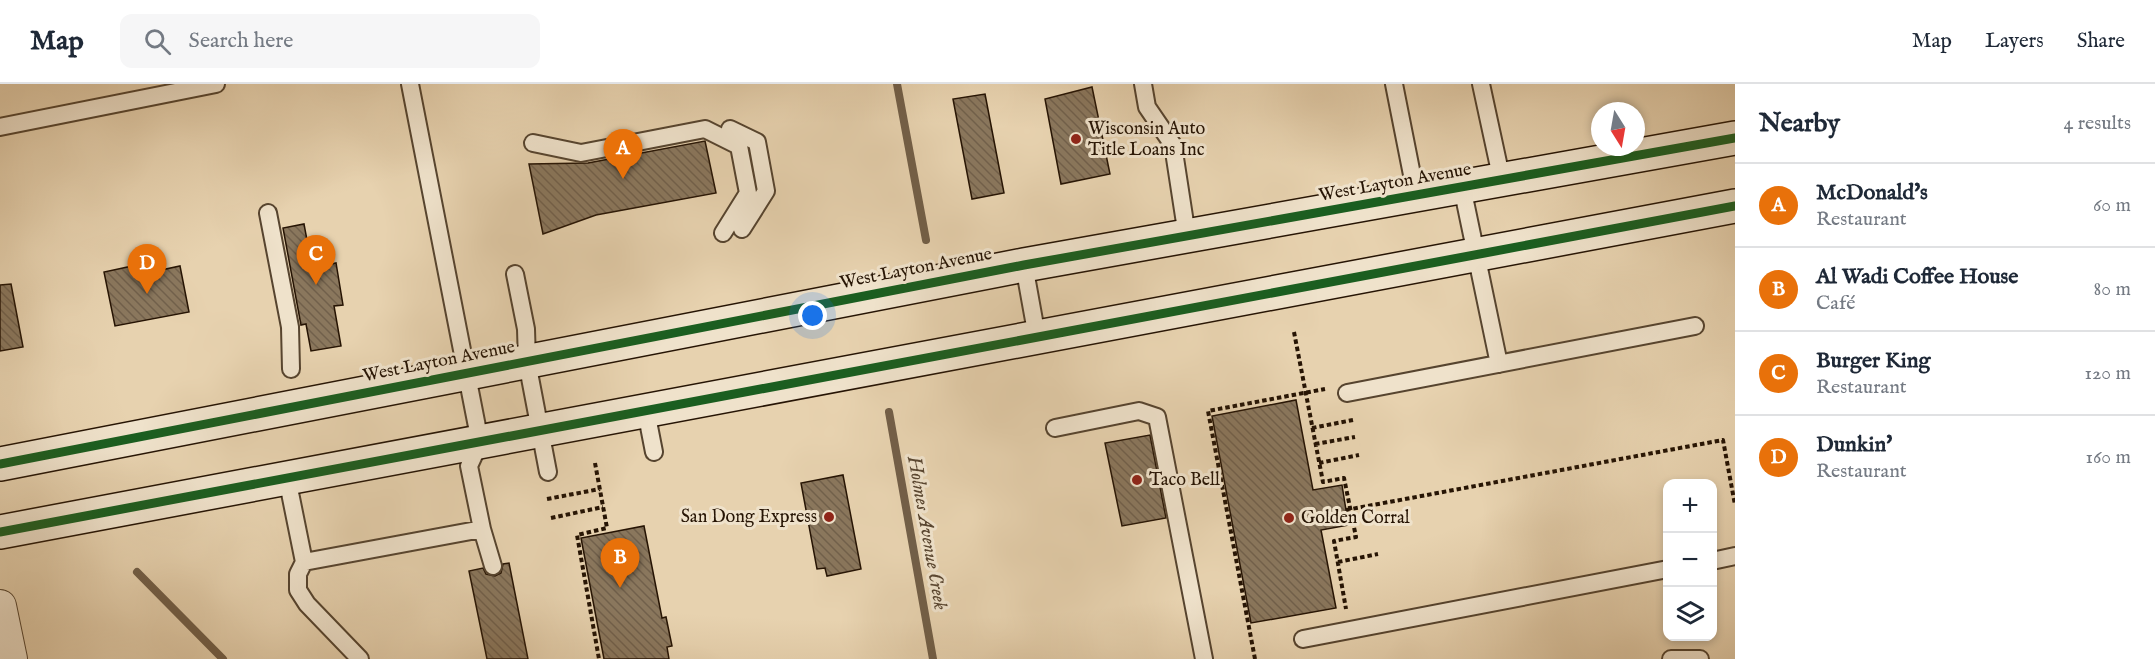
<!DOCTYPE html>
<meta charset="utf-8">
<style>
body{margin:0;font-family:"IM FELL English",serif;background:#f6f6f7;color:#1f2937}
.controls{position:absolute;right:18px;bottom:18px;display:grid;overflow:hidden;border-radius:12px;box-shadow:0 3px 9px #0003}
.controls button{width:54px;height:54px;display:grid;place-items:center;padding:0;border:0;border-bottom:2px solid #e0e1e3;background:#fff;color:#1f2937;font:30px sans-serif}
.compass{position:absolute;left:1591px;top:18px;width:54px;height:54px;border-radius:50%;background:#fff;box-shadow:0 3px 9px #0003;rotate:169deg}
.you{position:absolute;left:813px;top:232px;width:21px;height:21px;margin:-15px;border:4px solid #fff;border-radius:50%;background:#1a73e8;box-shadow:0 0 0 9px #1a73e833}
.badge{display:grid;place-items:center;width:39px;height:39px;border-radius:50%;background:#d93025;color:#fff;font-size:20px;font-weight:700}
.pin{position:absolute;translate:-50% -50px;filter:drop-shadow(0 2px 3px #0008)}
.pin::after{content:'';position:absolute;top:32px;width:21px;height:18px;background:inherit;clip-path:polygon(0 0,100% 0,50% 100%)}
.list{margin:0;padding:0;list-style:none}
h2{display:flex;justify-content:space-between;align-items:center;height:78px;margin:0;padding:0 24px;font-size:26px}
h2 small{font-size:20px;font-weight:400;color:#747a83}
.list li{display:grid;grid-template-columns:39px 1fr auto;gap:18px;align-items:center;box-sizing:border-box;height:84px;padding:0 24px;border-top:2px solid #e0e1e3}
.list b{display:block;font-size:22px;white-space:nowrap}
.list p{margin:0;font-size:20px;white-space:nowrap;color:#747a83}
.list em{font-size:20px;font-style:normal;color:#747a83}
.icon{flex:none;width:33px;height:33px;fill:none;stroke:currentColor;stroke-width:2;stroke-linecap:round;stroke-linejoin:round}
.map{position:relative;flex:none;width:1735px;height:575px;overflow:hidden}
header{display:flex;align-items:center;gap:36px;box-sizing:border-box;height:84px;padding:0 30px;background:#fff;border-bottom:2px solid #e0e1e3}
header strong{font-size:28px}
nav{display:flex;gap:33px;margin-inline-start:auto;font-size:21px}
.search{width:420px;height:54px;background:#f6f6f7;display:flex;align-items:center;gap:15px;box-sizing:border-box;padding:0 21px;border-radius:12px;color:#747a83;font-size:22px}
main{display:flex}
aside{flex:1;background:#fff}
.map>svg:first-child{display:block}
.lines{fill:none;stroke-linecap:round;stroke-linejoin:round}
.stream{stroke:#725f48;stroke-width:8}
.building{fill:url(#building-back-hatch);stroke:#261404;stroke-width:1.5}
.lane-casing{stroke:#56442f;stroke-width:20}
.street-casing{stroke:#56442f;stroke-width:34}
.secondary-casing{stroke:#261404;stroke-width:36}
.path{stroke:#261404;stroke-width:4;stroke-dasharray:4.5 3;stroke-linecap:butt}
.lane{stroke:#efe2cb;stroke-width:16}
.street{stroke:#efe2cb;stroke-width:32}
.secondary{stroke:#efe2cb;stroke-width:33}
.cycleway-casing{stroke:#efe2cb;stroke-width:13}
.cycleway{stroke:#1b5e20;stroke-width:9}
.poi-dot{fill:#8f2418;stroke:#efe2cb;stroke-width:2}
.labels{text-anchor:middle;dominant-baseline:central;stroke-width:6;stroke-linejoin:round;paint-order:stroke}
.poi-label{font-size:18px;fill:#261404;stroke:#efe2cb;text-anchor:start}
.street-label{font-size:18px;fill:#261404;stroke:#efe2cb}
.water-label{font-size:20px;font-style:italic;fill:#594631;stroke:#efe2cb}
</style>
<header>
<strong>Map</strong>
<div class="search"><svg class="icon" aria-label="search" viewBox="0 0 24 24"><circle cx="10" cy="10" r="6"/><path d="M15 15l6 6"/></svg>Search here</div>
<nav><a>Map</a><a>Layers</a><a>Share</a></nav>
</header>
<main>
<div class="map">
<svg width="1735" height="575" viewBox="0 0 1735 575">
<defs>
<pattern id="building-back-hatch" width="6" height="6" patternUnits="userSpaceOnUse" patternTransform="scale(1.5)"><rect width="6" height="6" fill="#8a775d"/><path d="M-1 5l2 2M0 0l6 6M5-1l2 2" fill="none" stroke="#71604b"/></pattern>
</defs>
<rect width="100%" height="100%" fill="#e7d2af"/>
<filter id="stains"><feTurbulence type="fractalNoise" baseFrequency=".00333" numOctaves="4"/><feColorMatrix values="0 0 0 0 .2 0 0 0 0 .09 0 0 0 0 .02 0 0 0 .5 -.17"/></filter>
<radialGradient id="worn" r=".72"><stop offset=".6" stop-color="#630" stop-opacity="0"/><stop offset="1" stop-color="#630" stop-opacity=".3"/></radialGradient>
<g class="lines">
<!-- stream -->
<path class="stream" d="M 897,0 L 926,156
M 889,328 L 933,575
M 137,488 L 223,575"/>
</g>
<!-- building -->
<path class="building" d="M 1092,3 L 1110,90 L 1061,100 L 1045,15 Z
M 985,10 L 1004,109 L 972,115 L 953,15 Z
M 705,57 L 716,109 L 596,131 L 543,150 L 529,80 L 588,79 Z
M 304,140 L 309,167 L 324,165 L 327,181 L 336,179 L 343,221 L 334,222 L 341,262 L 311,267 L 306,240 L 301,241 L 283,144 Z
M 137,181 L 138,191 L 180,182 L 189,228 L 115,242 L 104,188 Z
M 11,200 L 23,263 L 0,267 L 0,201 Z
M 1296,316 L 1313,406 L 1342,401 L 1346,426 L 1349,441 L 1321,446 L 1336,524 L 1251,539 L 1212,332 Z
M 1150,351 L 1166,434 L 1122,442 L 1105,359 Z
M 843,391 L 861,485 L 827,492 L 825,484 L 817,485 L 801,399 Z
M 644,442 L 662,534 L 666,533 L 672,562 L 667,563 L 669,575 L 604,575 L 581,454 Z
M 509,479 L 528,575 L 487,575 L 469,487 L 483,484 L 486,490 L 495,492 L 501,489 L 503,480 Z"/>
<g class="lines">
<!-- lane casing -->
<g class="lane-casing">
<path id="lane" d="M 410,0 L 480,358 L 469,382 L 482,445 L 493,482
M 1143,0 L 1147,23 L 1173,61 L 1187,152
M 1394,0 L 1416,111
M 1481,0 L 1502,97
M 0,43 L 216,0
M 730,45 L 757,58 L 766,107 L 742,145
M 533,59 L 581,69 L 705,45 L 739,62 L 748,109 L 723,149
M 1462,103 L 1499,280
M 268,129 L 290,243 L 291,285
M 1024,181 L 1037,253
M 515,190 L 526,245 L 527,278 L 548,388
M 1347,309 L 1695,242
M 646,327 L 654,368
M 1055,344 L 1139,327 L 1157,333 L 1204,575
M 287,394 L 304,478 L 298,490 L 298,506 L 307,520 L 360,575
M 1712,477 L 1735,472
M 304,478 L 482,445
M 1303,555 L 1668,485
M 1671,575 L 1700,575"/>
</g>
<!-- street casing -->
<g class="street-casing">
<path id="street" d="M 0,522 L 11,575"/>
</g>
<!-- secondary casing -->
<g class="secondary-casing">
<path id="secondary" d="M 0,380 L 1024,181 L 1735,54
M 0,448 L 1735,122"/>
</g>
<!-- path -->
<path class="path" d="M 1294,248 L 1323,398 L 1344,394 L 1356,453 L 1334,457 L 1346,525
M 1312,344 L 1353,336
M 1315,360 L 1355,353
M 595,379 L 607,444 L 577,451 L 599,575
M 1319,379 L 1359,371
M 547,415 L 600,405
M 1346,426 L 1723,356 L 1735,421
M 551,434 L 603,423
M 1338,478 L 1378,470
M 1255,575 L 1208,327 L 1325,305"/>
<!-- lane -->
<use href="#lane" class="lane"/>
<!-- street -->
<use href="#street" class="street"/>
<!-- secondary -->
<use href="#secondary" class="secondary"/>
<!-- cycleway casing -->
<g class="cycleway-casing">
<path id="cycleway" d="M 0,380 L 1024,181 L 1735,54
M 0,448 L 1735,122"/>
</g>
<!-- cycleway -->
<use href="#cycleway" class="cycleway"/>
</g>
<!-- markers -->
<g class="poi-dot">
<circle cx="1076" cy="55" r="6"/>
<circle cx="1137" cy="396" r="6"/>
<circle cx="829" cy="433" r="6"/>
<circle cx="1289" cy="434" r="6"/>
</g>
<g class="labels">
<!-- poi labels -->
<g class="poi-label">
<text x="1088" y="45">Wisconsin Auto<tspan x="1088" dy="21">Title Loans Inc</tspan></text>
<text x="1149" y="396">Taco Bell</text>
<text x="817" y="433" text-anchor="end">San Dong Express</text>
<text x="1301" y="434">Golden Corral</text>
</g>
<!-- street labels -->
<g class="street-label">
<text transform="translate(1395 99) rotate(-10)">West Layton Avenue</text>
<text transform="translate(916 185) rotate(-11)">West Layton Avenue</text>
<text transform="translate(439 278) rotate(-11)">West Layton Avenue</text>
</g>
<!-- water labels -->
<g class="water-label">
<text transform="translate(927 449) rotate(80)">Holmes Avenue Creek</text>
</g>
</g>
<rect width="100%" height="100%" filter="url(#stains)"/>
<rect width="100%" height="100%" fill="url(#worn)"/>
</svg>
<div class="controls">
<button>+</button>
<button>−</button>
<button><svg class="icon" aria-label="layers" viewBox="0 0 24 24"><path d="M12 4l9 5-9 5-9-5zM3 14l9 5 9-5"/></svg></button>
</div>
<svg class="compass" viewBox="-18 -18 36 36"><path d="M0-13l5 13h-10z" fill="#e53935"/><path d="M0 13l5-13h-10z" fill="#747a83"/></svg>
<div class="you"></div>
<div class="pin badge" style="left:623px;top:95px;background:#e8710a">A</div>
<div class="pin badge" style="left:620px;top:504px;background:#e8710a">B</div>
<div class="pin badge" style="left:316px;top:201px;background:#e8710a">C</div>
<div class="pin badge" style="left:147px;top:210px;background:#e8710a">D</div>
</div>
<aside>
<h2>Nearby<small>4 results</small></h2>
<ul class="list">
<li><span class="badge" style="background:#e8710a">A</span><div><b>McDonald's</b><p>Restaurant</p></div><em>60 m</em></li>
<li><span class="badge" style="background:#e8710a">B</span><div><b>Al Wadi Coffee House</b><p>Café</p></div><em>80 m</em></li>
<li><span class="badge" style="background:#e8710a">C</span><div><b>Burger King</b><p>Restaurant</p></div><em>120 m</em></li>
<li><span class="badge" style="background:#e8710a">D</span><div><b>Dunkin'</b><p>Restaurant</p></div><em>160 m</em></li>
</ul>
</aside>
</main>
